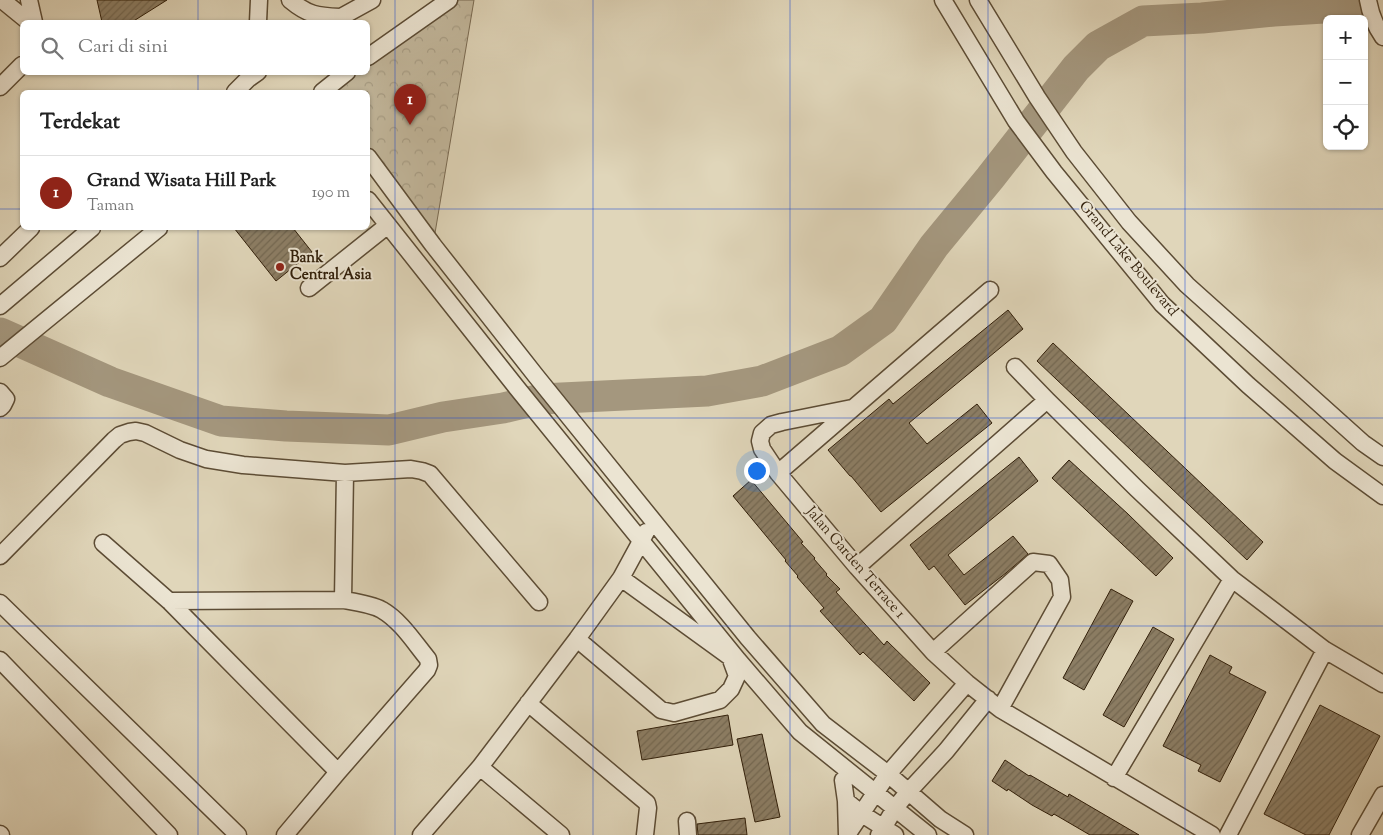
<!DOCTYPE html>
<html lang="id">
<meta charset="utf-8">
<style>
body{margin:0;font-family:"Sorts Mill Goudy",serif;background:#f2f2f2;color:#222}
.controls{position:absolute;right:15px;top:15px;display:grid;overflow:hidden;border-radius:8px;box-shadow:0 1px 4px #0004}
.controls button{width:45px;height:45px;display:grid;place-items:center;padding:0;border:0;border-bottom:1px solid #e0e0e0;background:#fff;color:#222;font:25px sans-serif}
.you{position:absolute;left:756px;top:470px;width:18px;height:18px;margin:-12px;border:4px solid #fff;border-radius:50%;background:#1a73e8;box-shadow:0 0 0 8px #1a73e833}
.badge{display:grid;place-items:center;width:32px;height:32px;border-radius:50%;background:#8f2418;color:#fff;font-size:16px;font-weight:700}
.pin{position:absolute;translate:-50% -41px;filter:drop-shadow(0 1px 2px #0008)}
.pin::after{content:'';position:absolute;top:26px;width:18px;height:15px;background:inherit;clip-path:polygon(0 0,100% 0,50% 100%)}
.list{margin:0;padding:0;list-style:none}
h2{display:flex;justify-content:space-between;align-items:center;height:65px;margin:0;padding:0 20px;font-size:21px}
h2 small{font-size:16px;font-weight:400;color:#767676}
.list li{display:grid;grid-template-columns:32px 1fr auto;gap:15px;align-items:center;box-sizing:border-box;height:75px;padding:0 20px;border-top:1px solid #e0e0e0}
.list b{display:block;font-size:19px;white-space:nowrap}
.list p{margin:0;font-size:16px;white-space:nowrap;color:#767676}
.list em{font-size:16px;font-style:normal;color:#767676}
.icon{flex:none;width:28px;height:28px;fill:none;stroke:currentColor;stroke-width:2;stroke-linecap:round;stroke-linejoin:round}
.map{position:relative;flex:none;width:1383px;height:835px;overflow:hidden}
.search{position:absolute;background:#fff;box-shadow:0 1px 4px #0004;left:20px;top:20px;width:350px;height:55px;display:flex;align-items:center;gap:12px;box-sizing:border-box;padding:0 18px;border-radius:8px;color:#767676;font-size:19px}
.panel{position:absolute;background:#fff;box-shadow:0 1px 4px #0004;left:20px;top:90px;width:350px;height:140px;border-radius:8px}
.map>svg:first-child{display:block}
.park{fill:url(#park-crowns);stroke:#796a52}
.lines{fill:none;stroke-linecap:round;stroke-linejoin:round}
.river{stroke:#a4977e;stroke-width:31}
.building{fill:url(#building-hatch);stroke:#301e09}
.minor-casing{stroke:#5c4c35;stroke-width:19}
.minor{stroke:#ebe4d2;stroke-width:16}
.grid{fill:none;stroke:#1d4ed8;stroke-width:1;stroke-opacity:0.55}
.poi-dot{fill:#8f2418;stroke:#ebe4d2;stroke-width:2}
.labels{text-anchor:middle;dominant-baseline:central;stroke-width:4;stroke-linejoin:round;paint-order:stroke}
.poi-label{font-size:15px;font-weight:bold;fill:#301e09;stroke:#ebe4d2;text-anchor:start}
.street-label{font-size:15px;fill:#301e09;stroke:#ebe4d2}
</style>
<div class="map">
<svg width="1383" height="835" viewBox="0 0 1383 835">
<defs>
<pattern id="park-crowns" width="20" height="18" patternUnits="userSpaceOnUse" patternTransform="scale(1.25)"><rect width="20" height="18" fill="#c2b79c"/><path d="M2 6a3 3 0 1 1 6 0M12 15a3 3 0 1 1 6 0" fill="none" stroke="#a79d85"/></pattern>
<pattern id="building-hatch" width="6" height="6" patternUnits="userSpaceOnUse" patternTransform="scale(1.25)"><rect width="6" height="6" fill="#8c7e65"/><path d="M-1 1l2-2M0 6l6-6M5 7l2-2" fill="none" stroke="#736751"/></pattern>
</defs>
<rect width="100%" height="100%" fill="#e0d6ba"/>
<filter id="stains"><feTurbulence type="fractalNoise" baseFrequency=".004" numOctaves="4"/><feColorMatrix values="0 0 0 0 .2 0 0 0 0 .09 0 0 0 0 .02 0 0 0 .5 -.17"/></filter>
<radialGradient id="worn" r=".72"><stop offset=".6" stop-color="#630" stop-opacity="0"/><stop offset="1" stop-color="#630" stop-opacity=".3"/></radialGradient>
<!-- park -->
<path class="park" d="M 450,0 L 474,0 L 433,245 L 368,157 L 368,92 L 322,92 L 347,73 L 368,72 L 368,57 Z"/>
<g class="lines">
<!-- river -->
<path class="river" d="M 0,333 L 110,382 L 221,421 L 286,426 L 389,430 L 443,417 L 503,408 L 541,399 L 707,391 L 762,381 L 840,351 L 883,320 L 934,246 L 990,178 L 1076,68 L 1098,46 L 1143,21 L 1202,18 L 1274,11 L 1324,8 L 1353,3 L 1360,0"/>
</g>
<!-- building -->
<path class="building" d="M 97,0 L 167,0 L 132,22 L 102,22 Z
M 234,228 L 293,228 L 312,252 L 276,281 Z
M 1008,310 L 1023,329 L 909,423 L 927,444 L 977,404 L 992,423 L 881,512 L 851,476 L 850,476 L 828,450 L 889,399 L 893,404 Z
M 1053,343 L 1263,542 L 1247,560 L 1037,361 Z
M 1019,457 L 1038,481 L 948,555 L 964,575 L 1013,536 L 1028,554 L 1006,573 L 965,605 L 934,566 L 929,570 L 910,545 Z
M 1069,460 L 1128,514 L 1173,558 L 1156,576 L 1052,478 Z
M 751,480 L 803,542 L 801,543 L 815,558 L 814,559 L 827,574 L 826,575 L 840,589 L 836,592 L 884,645 L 887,641 L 930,683 L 914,701 L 863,652 L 860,655 L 820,611 L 824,608 L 797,577 L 798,576 L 785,561 L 786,560 L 733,496 Z
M 1111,589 L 1133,601 L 1084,690 L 1063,678 Z
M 1153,627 L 1174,639 L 1124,727 L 1103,715 Z
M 1210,655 L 1232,667 L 1229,673 L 1266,692 L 1220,782 L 1198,771 L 1201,765 L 1163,746 Z
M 1320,705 L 1380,736 L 1329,835 L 1306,835 L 1264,814 Z
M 728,715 L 733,745 L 642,760 L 637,731 Z
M 762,734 L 780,817 L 755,822 L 737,739 Z
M 1005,760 L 1029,776 L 1030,775 L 1068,797 L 1069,794 L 1139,835 L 1090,835 L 1054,814 L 1052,816 L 1032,805 L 1008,789 L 1007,791 L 992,781 Z
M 745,818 L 747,835 L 698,835 L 697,824 Z"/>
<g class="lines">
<!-- minor casing -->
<g class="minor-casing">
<path id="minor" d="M 2,0 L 29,22
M 29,0 L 34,22
M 290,0 C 308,15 317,16 340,17
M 943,0 L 1016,121 L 1054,172 L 1162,304 L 1248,385 L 1335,461 L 1383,496
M 978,0 L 1037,97 L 1074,152 L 1129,222 L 1187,285 L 1363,443 L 1383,457
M 1368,0 C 1370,12 1376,27 1383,37
M 258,22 L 259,0
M 332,22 L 372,0
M 368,57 L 449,0
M 0,87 L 22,65
M 235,92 L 248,79 L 258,72
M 322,92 L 347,72
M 368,157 L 433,245 L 536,376 L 748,638 L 823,724 L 888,774 L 940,819 L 965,835
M 368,200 L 517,388 L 738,660 L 800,732 L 928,835
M 0,258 L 31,228
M 309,288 L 388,225
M 0,306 L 92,228
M 0,358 L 159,228
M 1015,367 L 1047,400 L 1137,489 L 1232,579 L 1325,650 L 1383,684
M 0,392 L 6,399 L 3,405 L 0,408
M 852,408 L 782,422 L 771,425 L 762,433 L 760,441 L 762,449 L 778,473 L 857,567 L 933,652 L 967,683 L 1000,709 L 1212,835
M 778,473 L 990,290
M 103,543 L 169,601 L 338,772
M 0,556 L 114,440 L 120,435 L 129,432 L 136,431 L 145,433 L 180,450 L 206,459 L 243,465 L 345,473 L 411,469 L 422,471 L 430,474 L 539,602
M 857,567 L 1047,400
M 343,600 L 345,473
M 169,601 L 343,600 C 355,602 371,604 382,610 C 401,621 414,642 428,659 L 429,665 L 427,670 L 338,772 L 285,835
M 0,603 L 238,835
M 577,639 L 661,710 L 674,713 L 720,700 L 731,689 L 737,676 L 730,657 L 621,578
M 933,652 L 1033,562 L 1049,564 L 1060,580 L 1062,597 L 1000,709
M 0,660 L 169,835
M 528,703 L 647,803 L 648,808 L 645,835
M 480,767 L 561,835
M 1114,778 L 1232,579
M 843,780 L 846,801
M 687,821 L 688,835
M 0,834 L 1,835
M 421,835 L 480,767 L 577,639 L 621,578 L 646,532
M 847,835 L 888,774 L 967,683
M 847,835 L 846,801 L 862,814 L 895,835
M 879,835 L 895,808 L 909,791 L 946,751 L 988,699
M 1228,835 L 1325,650
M 1360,835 L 1383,795"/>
</g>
<!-- minor -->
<use href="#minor" class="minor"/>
</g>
<!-- grid -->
<path class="grid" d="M 198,0 L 198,22M 395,0 L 395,835M 593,0 L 593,835M 790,0 L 790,835M 988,0 L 988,835M 1185,0 L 1185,835M 198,72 L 198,92M 0,209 L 22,209M 368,209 L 1383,209M 198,228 L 198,835M 0,418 L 1383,418M 0,626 L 1383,626"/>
<!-- markers -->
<circle class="poi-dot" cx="280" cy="267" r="5"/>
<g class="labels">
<!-- poi labels -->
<g class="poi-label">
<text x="290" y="258">Bank<tspan x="290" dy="17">Central Asia</tspan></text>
</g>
<!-- street labels -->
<g class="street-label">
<text transform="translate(1128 259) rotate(50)">Grand Lake Boulevard</text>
<text transform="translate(855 563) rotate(49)">Jalan Garden Terrace 1</text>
</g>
</g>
<rect width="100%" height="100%" filter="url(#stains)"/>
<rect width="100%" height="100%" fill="url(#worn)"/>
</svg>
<div class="controls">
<button>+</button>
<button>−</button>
<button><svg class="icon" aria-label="locate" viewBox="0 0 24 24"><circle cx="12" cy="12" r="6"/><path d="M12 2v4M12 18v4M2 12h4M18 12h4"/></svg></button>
</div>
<div class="you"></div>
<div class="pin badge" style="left:410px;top:125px">1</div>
<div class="search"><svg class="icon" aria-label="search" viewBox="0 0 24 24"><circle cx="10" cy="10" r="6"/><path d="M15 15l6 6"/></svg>Cari di sini</div>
<section class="panel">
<h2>Terdekat<small></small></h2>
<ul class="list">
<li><span class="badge">1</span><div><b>Grand Wisata Hill Park</b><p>Taman</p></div><em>190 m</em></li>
</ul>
</section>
</div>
